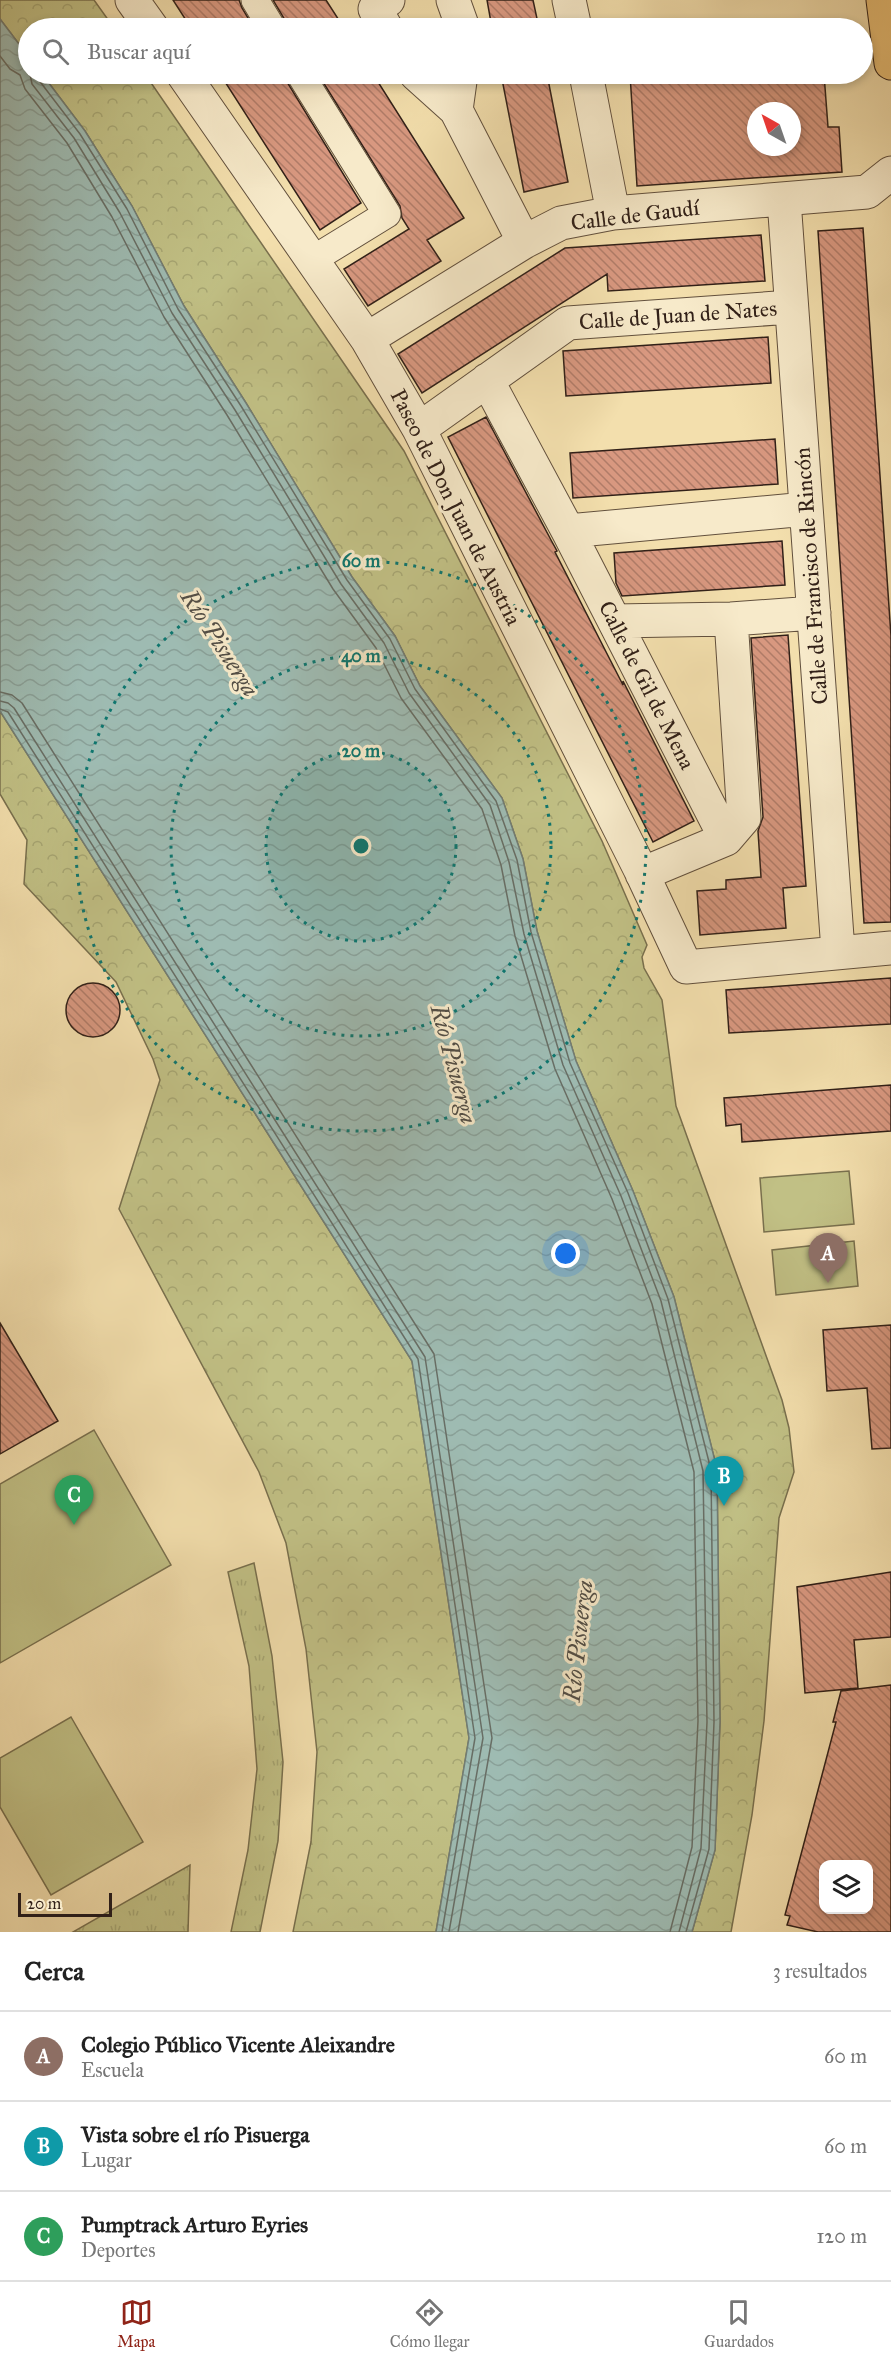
<!DOCTYPE html>
<html lang="es">
<meta charset="utf-8">
<style>
body{margin:0;font-family:"IM FELL Great Primer",serif;background:#f6f6f6;color:#222}
.controls{position:absolute;right:18px;bottom:18px;display:grid;overflow:hidden;border-radius:12px;box-shadow:0 3px 9px #0003}
.controls button{width:54px;height:54px;display:grid;place-items:center;padding:0;border:0;border-bottom:2px solid #e0e0e0;background:#fff;color:#222;font:30px sans-serif}
.compass{position:absolute;left:747px;top:102px;width:54px;height:54px;border-radius:50%;background:#fff;box-shadow:0 3px 9px #0003;rotate:320deg}
.scale{position:absolute;left:18px;bottom:15px;width:94px;box-sizing:border-box;padding-left:6px;border:3px solid #312018;border-top:0;font-size:16px;line-height:21px;white-space:nowrap;color:#312018;-webkit-text-stroke:4px #f7eaca;paint-order:stroke}
.you{position:absolute;left:566px;top:1254px;width:21px;height:21px;margin:-15px;border:4px solid #fff;border-radius:50%;background:#1a73e8;box-shadow:0 0 0 9px #1a73e833}
.badge{display:grid;place-items:center;width:39px;height:39px;border-radius:50%;background:#8f2418;color:#fff;font-size:20px;font-weight:700}
.pin{position:absolute;translate:-50% -50px;filter:drop-shadow(0 2px 3px #0008)}
.pin::after{content:'';position:absolute;top:32px;width:21px;height:18px;background:inherit;clip-path:polygon(0 0,100% 0,50% 100%)}
.list{margin:0;padding:0;list-style:none}
h2{display:flex;justify-content:space-between;align-items:center;height:78px;margin:0;padding:0 24px;font-size:26px}
h2 small{font-size:20px;font-weight:400;color:#767676}
.list li{display:grid;grid-template-columns:39px 1fr auto;gap:18px;align-items:center;box-sizing:border-box;height:90px;padding:0 24px;border-top:2px solid #e0e0e0}
.list b{display:block;font-size:22px;white-space:nowrap}
.list p{margin:0;font-size:20px;white-space:nowrap;color:#767676}
.list em{font-size:20px;font-style:normal;color:#767676}
.icon{flex:none;width:33px;height:33px;fill:none;stroke:currentColor;stroke-width:2;stroke-linecap:round;stroke-linejoin:round}
.map{position:relative;flex:none;width:891px;height:1932px;overflow:hidden}
.search{position:absolute;background:#fff;box-shadow:0 3px 9px #0003;left:18px;right:18px;top:18px;height:66px;display:flex;align-items:center;gap:15px;box-sizing:border-box;padding:0 21px;border-radius:33px;color:#767676;font-size:22px}
.sheet{height:348px;background:#fff}
nav{display:flex;justify-content:space-around;align-items:center;box-sizing:border-box;height:84px;border-top:2px solid #e0e0e0;background:#fff;font-size:16px;color:#767676}
nav a{display:grid;justify-items:center;gap:3px}
nav .on{color:#8f2418}
.map>svg:first-child{display:block}
.grass{fill:url(#grass-tufts);stroke:#79704e;stroke-width:1.5}
.forest{fill:url(#forest-crowns);stroke:#79704e;stroke-width:1.5}
.garden{fill:#c1c085;stroke:#79704e;stroke-width:1.5}
.water{fill:url(#water-waves);stroke:#727d74;stroke-width:1.5}
.lines{fill:none;stroke-linecap:round;stroke-linejoin:round}
.shore{stroke:#686e65;stroke-width:1.5}
.building{fill:url(#building-back-hatch);stroke:#312018;stroke-width:1.5;fill-rule:evenodd}
.pedestrian-casing{stroke:#62503d;stroke-width:29}
.minor-casing{stroke:#62503d;stroke-width:35}
.primary-casing{stroke:#312018;stroke-width:35}
.pedestrian{stroke:#f7eaca;stroke-width:27}
.minor{stroke:#f7eaca;stroke-width:33}
.primary{stroke:#eac076;stroke-width:33}
.ring{fill:none;stroke:#0f766e;stroke-width:3;stroke-dasharray:3 6}
.labels{text-anchor:middle;dominant-baseline:central;stroke-width:6;stroke-linejoin:round;paint-order:stroke}
.street-label{font-size:22px;fill:#312018;stroke:#f7eaca}
.water-label{font-size:24px;font-style:italic;fill:#524e46;stroke:#f7eaca}
.centre{fill:#0f766e;stroke:#f7eaca;stroke-width:3}
.ring-label{font-size:18px;text-anchor:middle;font-weight:bold;fill:#0f766e;stroke:#f7eaca;stroke-width:6;stroke-linejoin:round;paint-order:stroke}
</style>
<div class="map">
<svg width="891" height="1932" viewBox="0 0 891 1932">
<defs>
<pattern id="grass-tufts" width="24" height="20" patternUnits="userSpaceOnUse" patternTransform="scale(1.5)"><rect width="24" height="20" fill="#c1c085"/><path d="M3 7l-1-3M5 7V3M7 7l1-3M15 17l-1-3M17 17v-4M19 17l1-3" fill="none" stroke="#a6a572"/></pattern>
<pattern id="forest-crowns" width="20" height="18" patternUnits="userSpaceOnUse" patternTransform="scale(1.5)"><rect width="20" height="18" fill="#c1c085"/><path d="M2 6a3 3 0 1 1 6 0M12 15a3 3 0 1 1 6 0" fill="none" stroke="#a6a572"/></pattern>
<pattern id="water-waves" width="16" height="10" patternUnits="userSpaceOnUse" patternTransform="scale(1.5)"><rect width="16" height="10" fill="#9ebbb2"/><path d="M0 5q4-4 8 0t8 0" fill="none" stroke="#89a098"/></pattern>
<pattern id="building-back-hatch" width="6" height="6" patternUnits="userSpaceOnUse" patternTransform="scale(1.5)"><rect width="6" height="6" fill="#d89880"/><path d="M-1 5l2 2M0 0l6 6M5-1l2 2" fill="none" stroke="#b07c68"/></pattern>
</defs>
<rect width="100%" height="100%" fill="#f3dfad"/>
<filter id="stains"><feTurbulence type="fractalNoise" baseFrequency=".00333" numOctaves="4"/><feColorMatrix values="0 0 0 0 .2 0 0 0 0 .09 0 0 0 0 .02 0 0 0 .5 -.17"/></filter>
<radialGradient id="worn" r=".72"><stop offset=".6" stop-color="#630" stop-opacity="0"/><stop offset="1" stop-color="#630" stop-opacity=".3"/></radialGradient>
<!-- grass -->
<path class="grass" d="M 254,1563 L 272,1656 L 283,1762 L 278,1841 L 260,1932 L 231,1932 L 248,1850 L 257,1769 L 249,1666 L 228,1572 Z
M 190,1865 L 188,1932 L 73,1932 Z"/>
<!-- forest -->
<path class="forest" d="M 0,0 L 94,0 L 114,28 L 28,28 L 28,56 L 0,19 Z
M 42,74 L 145,74 L 404,451 L 602,841 L 647,945 L 642,957 L 644,968 L 662,1000 L 676,1106 L 782,1400 L 789,1428 L 794,1472 L 779,1518 L 764,1721 L 752,1815 L 731,1932 L 692,1932 L 715,1850 L 720,1722 L 717,1469 L 674,1297 L 633,1191 L 576,1061 L 537,931 L 523,859 L 502,798 L 420,686 L 395,636 L 352,577 L 246,403 L 184,306 L 132,206 L 85,131 Z
M 0,711 L 412,1361 L 469,1738 L 436,1932 L 293,1932 L 311,1842 L 317,1752 L 306,1649 L 286,1543 L 259,1472 L 119,1209 L 160,1080 L 153,1059 L 116,982 L 24,884 L 27,840 L 0,794 Z"/>
<!-- garden -->
<path class="garden" d="M 849,1171 L 854,1224 L 764,1232 L 760,1178 Z
M 854,1241 L 858,1286 L 776,1295 L 772,1250 Z
M 94,1430 L 171,1565 L 0,1663 L 0,1484 Z
M 71,1717 L 143,1842 L 51,1895 L 0,1807 L 0,1758 Z"/>
<!-- water -->
<path class="water" d="M 0,19 L 28,56 L 28,74 L 42,74 L 85,131 L 132,206 L 184,306 L 246,403 L 352,577 L 395,636 L 420,686 L 502,798 L 523,859 L 537,931 L 576,1061 L 633,1191 L 674,1297 L 717,1469 L 720,1722 L 715,1850 L 692,1932 L 436,1932 L 469,1738 L 412,1361 L 0,711 Z"/>
<g class="lines">
<!-- shore -->
<path class="shore" d="M 0,56 L 10,69 L 20,75 L 25,89 L 67,143 L 112,217 L 164,317 L 227,415 L 333,589 L 376,648 L 401,698 L 482,809 L 501,865 L 515,936 L 555,1069 L 612,1199 L 652,1304 L 694,1472 L 698,1721 L 692,1847 L 670,1932
M 30,74 L 32,84 L 74,138 L 120,213 L 172,313 L 235,410 L 341,584 L 384,643 L 409,693 L 490,805 L 509,862 L 524,934 L 563,1065 L 621,1196 L 661,1301 L 703,1471 L 707,1722 L 701,1848 L 679,1932
M 37,74 L 38,79 L 80,134 L 127,209 L 178,309 L 241,406 L 347,580 L 390,639 L 415,689 L 496,801 L 517,860 L 531,932 L 570,1063 L 628,1193 L 668,1299 L 711,1470 L 714,1722 L 709,1849 L 686,1932
M 0,692 L 12,695 L 22,703 L 434,1354 L 492,1738 L 458,1932
M 0,701 L 8,703 L 14,708 L 425,1357 L 483,1738 L 449,1932
M 0,709 L 8,712 L 418,1359 L 475,1738 L 442,1932"/>
</g>
<!-- building -->
<path class="building" d="M 173,0 L 239,0 L 242,8 L 254,28 L 191,28 Z
M 273,0 L 326,0 L 344,28 L 288,28 L 285,20 Z
M 487,0 L 533,0 L 539,28 L 492,28 Z
M 220,74 L 284,74 L 287,82 L 361,203 L 320,230 Z
M 318,74 L 373,74 L 464,218 L 427,240 L 441,261 L 368,306 L 344,269 L 409,229 L 402,218 L 400,206 Z
M 501,74 L 547,74 L 568,182 L 524,192 Z
M 630,74 L 824,74 L 828,127 L 839,127 L 842,172 L 637,186 ZM 756,111 L 792,111 L 792,147 L 756,147 Z
M 863,228 L 891,636 L 891,922 L 864,923 L 818,231 Z
M 761,235 L 765,281 L 608,291 L 607,274 L 422,393 L 398,354 L 565,248 Z
M 768,337 L 771,383 L 566,396 L 563,351 Z
M 486,417 L 551,540 L 557,551 L 555,552 L 623,685 L 623,681 L 694,821 L 653,842 L 448,437 Z
M 775,439 L 778,484 L 573,498 L 570,453 Z
M 782,541 L 785,585 L 622,596 L 616,583 L 614,553 Z
M 788,635 L 806,886 L 783,888 L 786,928 L 700,935 L 697,891 L 726,889 L 726,880 L 761,877 L 758,831 L 763,817 L 751,638 Z
M 891,978 L 891,1024 L 729,1033 L 726,990 Z
M66 1010a27 27 0 1 1 54 0a27 27 0 1 1-54 0Z
M 891,1085 L 891,1131 L 742,1142 L 741,1124 L 726,1126 L 724,1098 Z
M 0,1323 L 58,1421 L 0,1454 Z
M 891,1325 L 891,1448 L 872,1449 L 867,1388 L 827,1391 L 823,1330 Z
M 891,1572 L 891,1637 L 854,1640 L 858,1688 L 805,1693 L 797,1587 Z
M 891,1685 L 891,1932 L 818,1932 L 787,1925 L 790,1916 L 785,1915 L 836,1722 L 833,1722 L 841,1691 ZM 824,1864 L 868,1864 L 868,1910 L 824,1910 Z"/>
<g class="lines">
<!-- pedestrian casing -->
<g class="pedestrian-casing">
<path id="pedestrian" d="M 255,0 L 272,28
M 300,74 L 387,214 L 312,260"/>
</g>
<!-- minor casing -->
<g class="minor-casing">
<path id="minor" d="M 132,0 L 152,28
M 453,0 L 463,28
M 569,0 L 575,28
M 386,28 L 375,9 L 388,0
M 183,74 L 367,339 L 419,429 L 640,869 L 686,967 L 891,948
M 416,74 L 456,110 L 524,242
M 586,74 L 613,213
M 456,110 L 461,74
M 784,200 L 838,951
M 367,339 L 524,242 L 561,223 L 613,213 L 867,192 L 891,173
M 487,380 L 568,531 L 726,839
M 419,429 L 568,323 L 791,307
M 568,531 L 806,509
M 615,621 L 731,619 L 814,613
M 642,874 L 726,839 L 744,818 L 731,619"/>
</g>
<!-- primary casing -->
<g class="primary-casing">
<path id="primary" d="M 883,0 L 891,63"/>
</g>
<!-- pedestrian -->
<use href="#pedestrian" class="pedestrian"/>
<!-- minor -->
<use href="#minor" class="minor"/>
<!-- primary -->
<use href="#primary" class="primary"/>
</g>
<!-- distance rings -->
<circle cx="361" cy="846" r="95" fill="#0f766e" fill-opacity=".12"/>
<g class="ring">
<circle cx="361" cy="846" r="95"/>
<circle cx="361" cy="846" r="190"/>
<circle cx="361" cy="846" r="285"/>
</g>
<g class="labels">
<!-- street labels -->
<g class="street-label">
<text transform="translate(635 215) rotate(-7)">Calle de Gaudí</text>
<text transform="translate(678 315) rotate(-4)">Calle de Juan de Nates</text>
<text transform="translate(456 507) rotate(63)">Paseo de Don Juan de Austria</text>
<text transform="translate(811 576) rotate(-94)">Calle de Francisco de Rincón</text>
<text transform="translate(647 685) rotate(63)">Calle de Gil de Mena</text>
</g>
<!-- water labels -->
<g class="water-label">
<text transform="translate(220 643) rotate(57)">Río Pisuerga</text>
<text transform="translate(454 1064) rotate(75)">Río Pisuerga</text>
<text transform="translate(578 1641) rotate(-84)">Río Pisuerga</text>
</g>
</g>
<circle cx="361" cy="846" r="9" class="centre"/>
<g class="ring-label">
<text x="361" y="567">60 m</text>
<text x="361" y="662">40 m</text>
<text x="361" y="757">20 m</text>
</g>
<rect width="100%" height="100%" filter="url(#stains)"/>
<rect width="100%" height="100%" fill="url(#worn)"/>
</svg>
<div class="controls">
<button><svg class="icon" aria-label="layers" viewBox="0 0 24 24"><path d="M12 4l9 5-9 5-9-5zM3 14l9 5 9-5"/></svg></button>
</div>
<svg class="compass" viewBox="-18 -18 36 36"><path d="M0-13l5 13h-10z" fill="#e53935"/><path d="M0 13l5-13h-10z" fill="#767676"/></svg>
<div class="scale">20 m</div>
<div class="you"></div>
<div class="pin badge" style="left:828px;top:1283px;background:#8d6e63">A</div>
<div class="pin badge" style="left:724px;top:1506px;background:#0f9aa8">B</div>
<div class="pin badge" style="left:74px;top:1525px;background:#2e9e5b">C</div>
<div class="search"><svg class="icon" aria-label="search" viewBox="0 0 24 24"><circle cx="10" cy="10" r="6"/><path d="M15 15l6 6"/></svg>Buscar aquí</div>
</div>
<section class="sheet">
<h2>Cerca<small>3 resultados</small></h2>
<ul class="list">
<li><span class="badge" style="background:#8d6e63">A</span><div><b>Colegio Público Vicente Aleixandre</b><p>Escuela</p></div><em>60 m</em></li>
<li><span class="badge" style="background:#0f9aa8">B</span><div><b>Vista sobre el río Pisuerga</b><p>Lugar</p></div><em>60 m</em></li>
<li><span class="badge" style="background:#2e9e5b">C</span><div><b>Pumptrack Arturo Eyries</b><p>Deportes</p></div><em>120 m</em></li>
</ul>
</section>
<nav>
<a class="on"><svg class="icon" aria-label="map" viewBox="0 0 24 24"><path d="M3 6l6-2 6 2 6-2v14l-6 2-6-2-6 2zM9 4v14M15 6v14"/></svg>Mapa</a>
<a><svg class="icon" aria-label="directions" viewBox="0 0 24 24"><path d="M12 3l9 9-9 9-9-9zM9 14v-3h6M13 9l2 2-2 2"/></svg>Cómo llegar</a>
<a><svg class="icon" aria-label="saved" viewBox="0 0 24 24"><path d="M7 4h10v16l-5-4-5 4z"/></svg>Guardados</a>
</nav>
